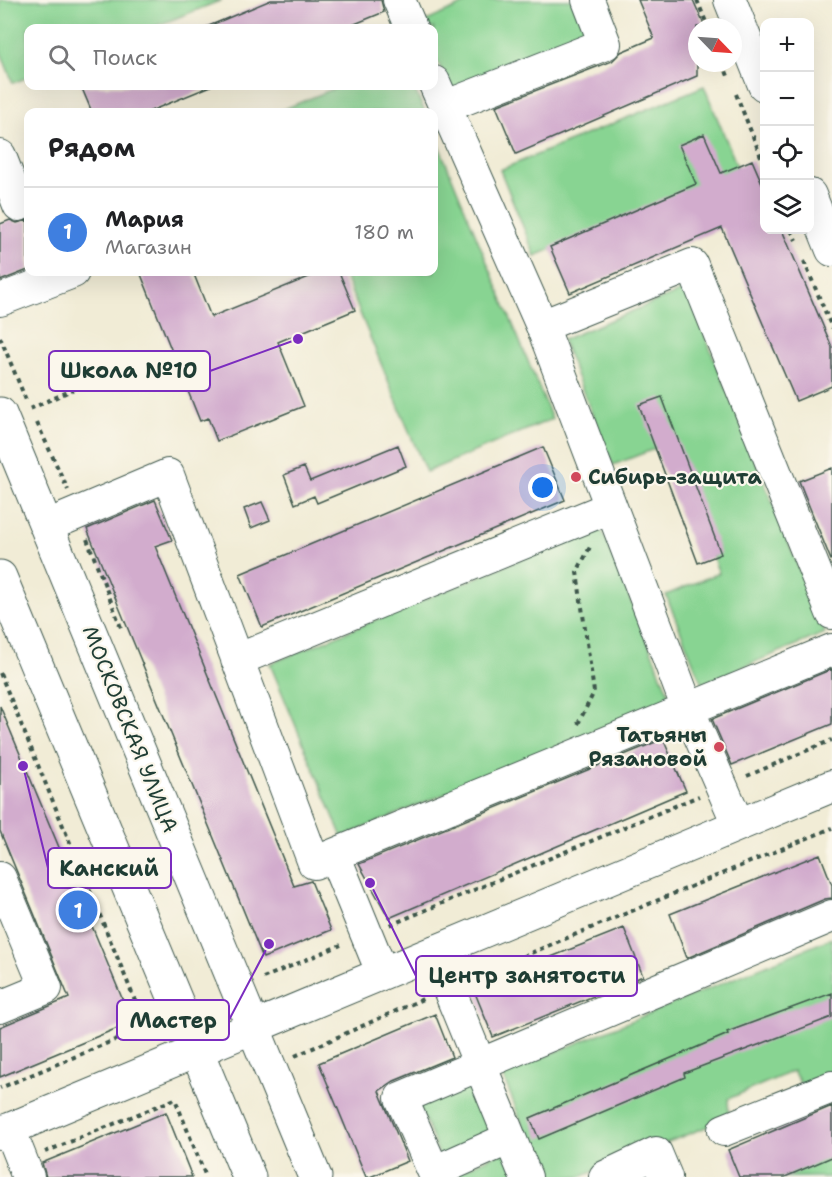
<!DOCTYPE html>
<html lang="ru">
<meta charset="utf-8">
<style>
body{margin:0;font-family:"Shantell Sans",sans-serif;background:#f2f2f2;color:#202124}
.controls{position:absolute;right:18px;top:18px;display:grid;overflow:hidden;border-radius:12px;box-shadow:0 6px 24px #0002}
.controls button{width:54px;height:54px;display:grid;place-items:center;padding:0;border:0;border-bottom:2px solid #e0e0e0;background:#fff;color:#202124;font:30px sans-serif}
.compass{position:absolute;left:688px;top:18px;width:54px;height:54px;border-radius:50%;background:#fff;box-shadow:0 6px 24px #0002;rotate:115deg}
.you{position:absolute;left:543px;top:488px;width:21px;height:21px;margin:-15px;border:4px solid #fff;border-radius:50%;background:#1a73e8;box-shadow:0 0 0 9px #1a73e833}
.badge{display:grid;place-items:center;width:39px;height:39px;border-radius:50%;background:#d1495b;color:#fff;font-size:20px;font-weight:700}
.pin{position:absolute;translate:-50% -50%;border:3px solid #fff;box-shadow:0 2px 6px #0006}
.list{margin:0;padding:0;list-style:none}
h2{display:flex;justify-content:space-between;align-items:center;height:78px;margin:0;padding:0 24px;font-size:26px}
h2 small{font-size:20px;font-weight:400;color:#757577}
.list li{display:grid;grid-template-columns:39px 1fr auto;gap:18px;align-items:center;box-sizing:border-box;height:90px;padding:0 24px;border-top:2px solid #e0e0e0}
.list b{display:block;font-size:22px;white-space:nowrap}
.list p{margin:0;font-size:20px;white-space:nowrap;color:#757577}
.list em{font-size:20px;font-style:normal;color:#757577}
.icon{flex:none;width:33px;height:33px;fill:none;stroke:currentColor;stroke-width:2;stroke-linecap:round;stroke-linejoin:round}
.map{position:relative;flex:none;width:832px;height:1177px;overflow:hidden}
.search{position:absolute;background:#fff;box-shadow:0 6px 24px #0002;left:24px;top:24px;width:414px;height:66px;display:flex;align-items:center;gap:15px;box-sizing:border-box;padding:0 21px;border-radius:12px;color:#757577;font-size:22px}
.panel{position:absolute;background:#fff;box-shadow:0 6px 24px #0002;left:24px;top:108px;width:414px;height:168px;border-radius:12px}
.map>svg:first-child{display:block}
.green{fill:#88d492;stroke:#548863;stroke-width:1.5}
.building{fill:#d2accd}
.lines{fill:none;stroke-linecap:round;stroke-linejoin:round}
.minor-casing{stroke:#3e574c;stroke-width:34}
.major-casing{stroke:#3e574c;stroke-width:35}
.path{stroke:#3e574c;stroke-width:4;stroke-dasharray:4.5 4.5;stroke-linecap:butt}
.minor{stroke:#fff;stroke-width:32}
.major{stroke:#fff;stroke-width:33}
.poi-dot{fill:#d1495b;stroke:#fbf7ec;stroke-width:2}
.labels{text-anchor:middle;dominant-baseline:central;stroke-width:4.5;stroke-linejoin:round;paint-order:stroke}
.poi-label{font-size:21px;font-weight:bold;fill:#1f3d34;stroke:#fbf7ec;text-anchor:start}
.street-label{font-size:21px;fill:#1f3d34;stroke:#fbf7ec}
.leader{fill:none;stroke:#7b2cbf;stroke-width:2}
.callout-dot{fill:#7b2cbf;stroke:#fbf7ec;stroke-width:2}
.callout{fill:#fbf7ec;stroke:#7b2cbf;stroke-width:2}
.callout-label{font-size:22px;text-anchor:middle;font-weight:bold;fill:#1f3d34}
</style>
<div class="map">
<svg width="832" height="1177" viewBox="0 0 832 1177">
<rect width="100%" height="100%" fill="#fbf7ec"/>
<filter id="ink" filterUnits="userSpaceOnUse"><feTurbulence type="fractalNoise" baseFrequency=".0167" numOctaves="2"/><feDisplacementMap in="SourceGraphic" scale="12" xChannelSelector="R" yChannelSelector="G"/><feConvolveMatrix kernelMatrix="1 2 1 2 8 2 1 2 1" color-interpolation-filters="sRGB"/></filter>
<filter id="wash" filterUnits="userSpaceOnUse"><feTurbulence type="fractalNoise" baseFrequency=".008" numOctaves="4" result="noise"/><feDisplacementMap in="SourceGraphic" scale="24" xChannelSelector="R" yChannelSelector="G"/><feGaussianBlur stdDeviation="1.35" result="paint"/><feColorMatrix in="noise" values="0 0 0 0 0 0 0 0 0 0 0 0 0 0 0 0 0 1.4 0 .05"/><feComposite in="paint" operator="in"/></filter>
<g filter="url(#wash)">
<rect width="100%" height="100%" fill="#f1ecd6"/>
<!-- green -->
<path class="green" d="M 0,0 L 222,0 L 151,28 L 28,28 L 28,77 L 13,83 L 0,50 Z
M 473,0 L 574,0 L 589,33 L 452,95 L 434,53 L 434,28 L 422,28 L 420,24 Z
M 340,86 L 413,86 L 425,112 L 277,112 Z
M 704,86 L 739,171 L 535,256 L 500,170 Z
M 434,134 L 552,419 L 426,472 L 343,272 L 434,272 Z
M 686,289 L 825,633 L 702,684 L 666,595 L 719,573 L 667,444 L 613,465 L 562,340 Z
M 600,526 L 671,699 L 342,837 L 270,664 Z
M 832,938 L 832,1076 L 803,1088 L 793,1071 L 728,1099 L 729,1118 L 580,1177 L 544,1177 L 502,1074 Z
M 477,1079 L 500,1134 L 441,1159 L 418,1104 Z
M 506,1150 L 518,1177 L 448,1177 Z
M 832,1155 L 832,1177 L 780,1177 Z"/>
<g id="blocks">
<!-- building -->
<path class="building" d="M 271,0 L 381,0 L 384,12 L 345,28 L 204,28 Z
M 638,0 L 693,0 L 705,27 L 697,27 L 697,76 L 516,154 L 496,106 L 612,61 L 621,52 L 654,38 Z
M 81,86 L 211,86 L 148,112 L 92,112 Z
M 704,134 L 721,173 L 752,160 L 765,190 L 765,230 L 782,230 L 832,347 L 832,386 L 796,401 L 722,228 L 570,293 L 550,247 L 696,184 L 679,145 Z
M 10,220 L 17,223 L 28,220 L 28,270 L 0,281 L 0,224 Z
M 140,272 L 193,272 L 211,317 L 321,272 L 339,272 L 355,310 L 278,342 L 304,406 L 217,441 L 208,418 L 200,421 Z
M 662,397 L 721,554 L 698,563 L 639,405 Z
M 398,445 L 406,466 L 317,503 L 314,496 L 295,504 L 284,475 L 304,467 L 310,481 Z
M 543,447 L 565,500 L 262,627 L 240,574 Z
M 832,468 L 832,560 L 831,560 L 799,481 Z
M 155,500 L 172,540 L 155,546 L 294,886 L 311,881 L 331,930 L 263,958 L 87,529 Z
M 262,502 L 270,520 L 251,528 L 244,509 Z
M 832,669 L 832,724 L 732,765 L 712,719 Z
M 0,706 L 132,1022 L 0,1077 L 0,1027 L 69,998 L 0,831 Z
M 663,739 L 686,791 L 389,918 L 359,864 Z
M 820,854 L 832,885 L 832,898 L 825,899 L 687,958 L 670,914 Z
M 624,928 L 643,976 L 493,1037 L 473,988 Z
M 832,993 L 832,1017 L 684,1073 L 685,1077 L 539,1139 L 530,1118 L 728,1034 L 727,1032 Z
M 435,1014 L 452,1057 L 394,1081 L 379,1091 L 408,1161 L 370,1177 L 366,1177 L 319,1063 Z
M 832,1106 L 832,1157 L 785,1177 L 739,1177 L 728,1150 Z
M 166,1112 L 192,1177 L 46,1177 L 42,1163 Z"/>
</g>
</g>
<g filter="url(#ink)">
<use href="#blocks" fill-opacity="0" stroke="#3e574c" stroke-width="1.5"/>
<g class="lines">
<!-- minor casing -->
<g class="minor-casing">
<path id="minor" d="M 399,0 L 411,28
M 730,0 L 764,85
M 434,82 L 542,326 L 688,709 L 738,824
M 444,107 L 605,44 L 588,0
M 0,156 L 19,205 L 28,201
M 810,195 L 832,250
M 0,300 L 73,272
M 542,326 L 692,265 L 832,613
M 47,526 L 168,475 L 314,863 L 832,650
M 237,660 L 611,507
M 334,855 L 382,972
M 0,878 L 46,988 L 0,1007
M 435,951 L 448,987 L 526,1177
M 9,1129 L 28,1177
M 724,1130 L 832,1087
M 0,1133 L 832,786
M 434,1172 L 510,1138
M 436,1177 L 401,1098 L 832,916
M 605,1177 L 656,1153 L 666,1177"/>
</g>
<!-- major casing -->
<g class="major-casing">
<path id="major" d="M 0,414 L 315,1177
M 0,577 L 249,1177"/>
</g>
<!-- path -->
<path class="path" d="M 697,0 L 708,27
M 723,63 L 728,76
M 736,94 L 764,164
M 791,230 L 796,240
M 804,261 L 832,328
M 0,337 L 26,400
M 30,409 L 129,364
M 37,423 L 68,490
M 87,539 L 122,630
M 0,673 L 146,1027 L 0,1088
M 578,724 L 594,692 L 577,572 L 591,545
M 747,776 L 832,740
M 390,925 L 699,796
M 473,977 L 832,828
M 263,978 L 341,945
M 295,1056 L 425,998
M 45,1152 L 175,1099 L 206,1177"/>
<!-- minor -->
<use href="#minor" class="minor"/>
<!-- major -->
<use href="#major" class="major"/>
</g>
</g>
<!-- markers -->
<g class="poi-dot">
<circle cx="576" cy="477" r="6"/>
<circle cx="719" cy="747" r="6"/>
</g>
<g class="labels">
<!-- poi labels -->
<g class="poi-label">
<text x="588" y="477">Сибирь-защита</text>
<text x="707" y="735" text-anchor="end">Татьяны<tspan x="707" dy="24">Рязановой</tspan></text>
</g>
<!-- street labels -->
<g class="street-label">
<text transform="translate(130 729) rotate(68)">МОСКОВСКАЯ УЛИЦА</text>
</g>
</g>
<!-- callouts -->
<path class="leader" d="M298 339L210 371M23 766L48 868M370 883L416 976M269 944L229 1020"/>
<g class="callout-dot">
<circle cx="298" cy="339" r="6"/>
<circle cx="23" cy="766" r="6"/>
<circle cx="370" cy="883" r="6"/>
<circle cx="269" cy="944" r="6"/>
</g>
<g class="callout">
<rect x="49" y="351" width="161" height="40" rx="6"/>
<rect x="48" y="848" width="123" height="40" rx="6"/>
<rect x="416" y="956" width="221" height="40" rx="6"/>
<rect x="117" y="1000" width="112" height="40" rx="6"/>
</g>
<g class="callout-label">
<text x="129" y="378">Школа №10</text>
<text x="109" y="876">Канский</text>
<text x="527" y="983">Центр занятости</text>
<text x="173" y="1028">Мастер</text>
</g>
</svg>
<div class="controls">
<button>+</button>
<button>−</button>
<button><svg class="icon" aria-label="locate" viewBox="0 0 24 24"><circle cx="12" cy="12" r="6"/><path d="M12 2v4M12 18v4M2 12h4M18 12h4"/></svg></button>
<button><svg class="icon" aria-label="layers" viewBox="0 0 24 24"><path d="M12 4l9 5-9 5-9-5zM3 14l9 5 9-5"/></svg></button>
</div>
<svg class="compass" viewBox="-18 -18 36 36"><path d="M0-13l5 13h-10z" fill="#e53935"/><path d="M0 13l5-13h-10z" fill="#757577"/></svg>
<div class="you"></div>
<div class="pin badge" style="left:78px;top:910px;background:#3f7fe0">1</div>
<div class="search"><svg class="icon" aria-label="search" viewBox="0 0 24 24"><circle cx="10" cy="10" r="6"/><path d="M15 15l6 6"/></svg>Поиск</div>
<section class="panel">
<h2>Рядом<small></small></h2>
<ul class="list">
<li><span class="badge" style="background:#3f7fe0">1</span><div><b>Мария</b><p>Магазин</p></div><em>180 m</em></li>
</ul>
</section>
</div>
